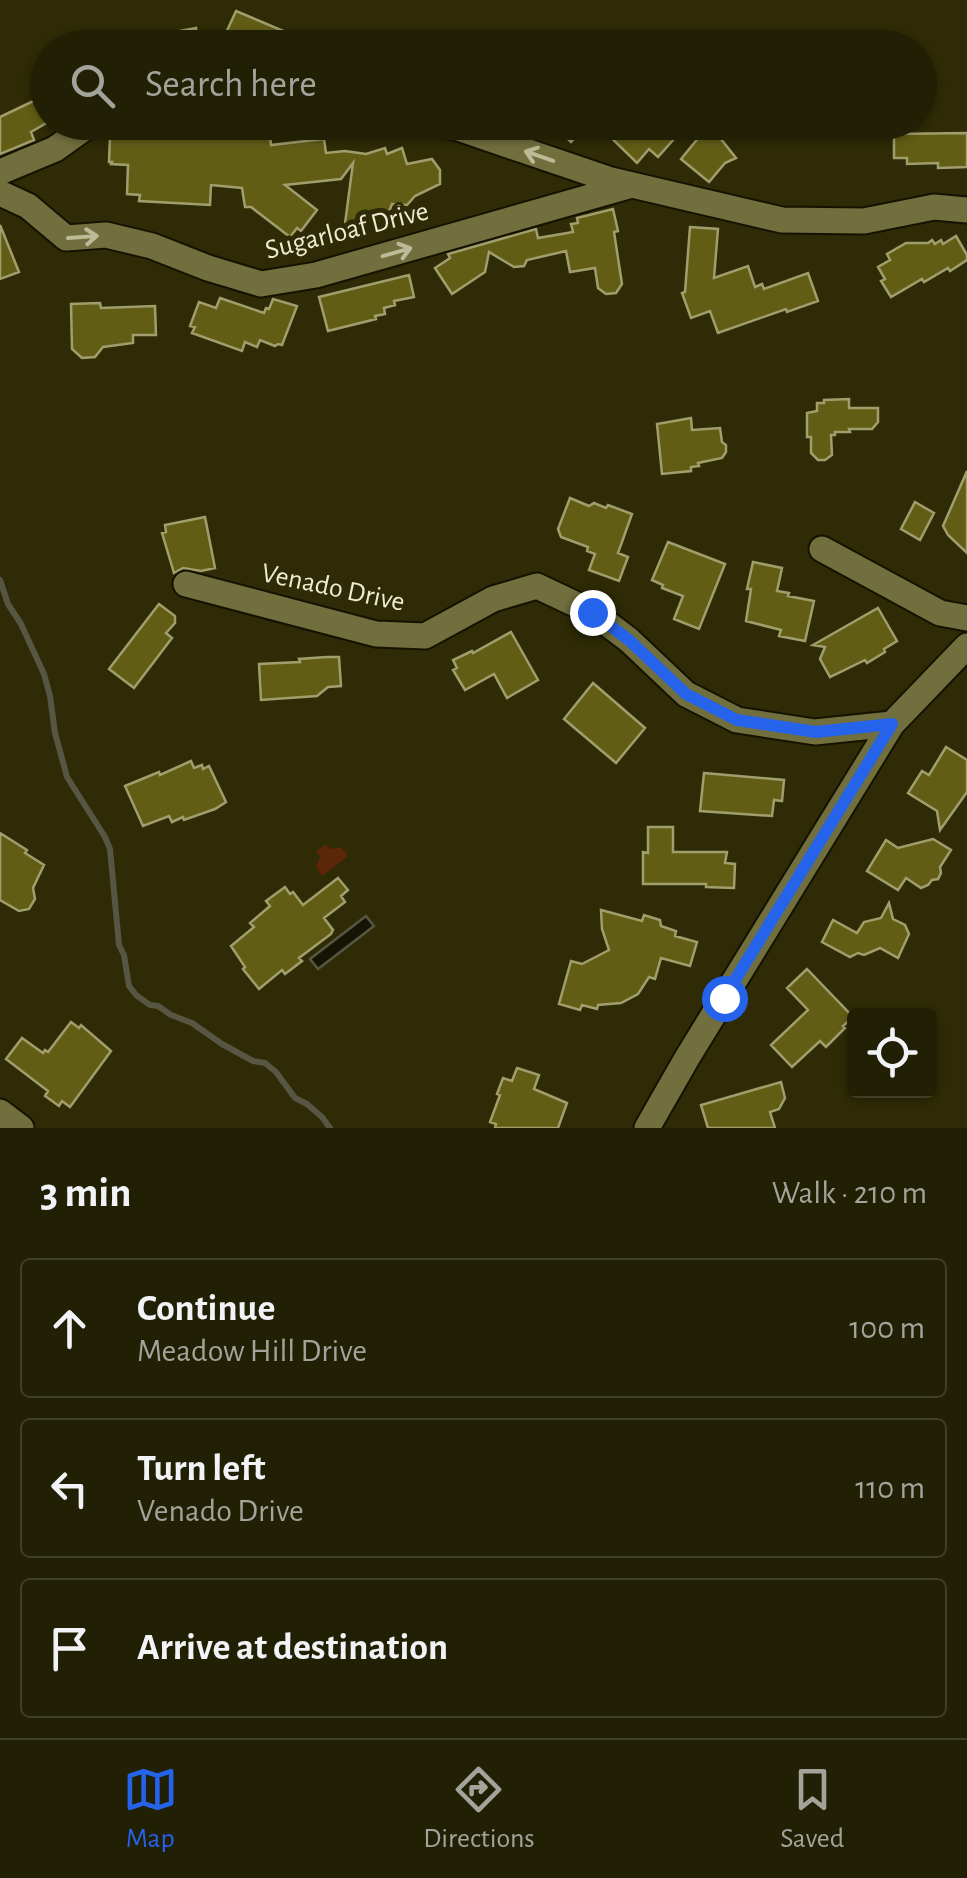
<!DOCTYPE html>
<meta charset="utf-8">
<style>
body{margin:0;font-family:"Alegreya Sans",sans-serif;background:#2e2d13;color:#f1f3f6}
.controls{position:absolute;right:30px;bottom:30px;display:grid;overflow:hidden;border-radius:10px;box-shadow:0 2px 8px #0004}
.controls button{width:90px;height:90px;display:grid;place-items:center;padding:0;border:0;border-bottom:2px solid #3f3e26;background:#222004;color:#f1f3f6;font:50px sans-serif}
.stop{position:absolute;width:30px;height:30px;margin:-22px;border:8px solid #2563eb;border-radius:50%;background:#fff}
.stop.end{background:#2563eb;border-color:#fff;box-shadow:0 2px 10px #0008}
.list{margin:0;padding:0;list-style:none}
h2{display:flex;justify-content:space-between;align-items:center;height:130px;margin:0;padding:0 40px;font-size:42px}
h2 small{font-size:32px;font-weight:400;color:#a2a39a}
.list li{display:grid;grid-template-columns:65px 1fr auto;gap:30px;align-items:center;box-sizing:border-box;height:140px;margin:0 20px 20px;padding:0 20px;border:2px solid #3f3e26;border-radius:10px}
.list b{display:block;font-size:38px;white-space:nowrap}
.list p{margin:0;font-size:32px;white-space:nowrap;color:#a2a39a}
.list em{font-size:32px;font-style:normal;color:#a2a39a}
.icon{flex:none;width:55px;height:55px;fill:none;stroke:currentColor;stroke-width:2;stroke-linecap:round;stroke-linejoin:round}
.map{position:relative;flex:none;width:967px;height:1128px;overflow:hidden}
.search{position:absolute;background:#222004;box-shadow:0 2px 8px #0004;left:30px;right:30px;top:30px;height:110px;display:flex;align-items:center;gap:25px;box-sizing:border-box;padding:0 35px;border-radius:55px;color:#a2a39a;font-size:38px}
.sheet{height:610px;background:#222004}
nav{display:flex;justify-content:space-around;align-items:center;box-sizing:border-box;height:140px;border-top:2px solid #3f3e26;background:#222004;font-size:28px;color:#a2a39a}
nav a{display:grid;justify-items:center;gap:5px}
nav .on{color:#2563eb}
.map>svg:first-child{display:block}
.green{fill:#5c2608}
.water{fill:#161505;stroke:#565642;stroke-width:2.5}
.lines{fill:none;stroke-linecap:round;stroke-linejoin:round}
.stream{stroke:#565642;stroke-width:6}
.building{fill:#625d15;stroke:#a19e6d;stroke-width:2.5}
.minor-casing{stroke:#151300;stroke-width:29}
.minor{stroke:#726f3f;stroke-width:25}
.oneway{stroke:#bcba97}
.route{stroke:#2563eb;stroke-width:12}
.labels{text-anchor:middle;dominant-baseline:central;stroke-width:10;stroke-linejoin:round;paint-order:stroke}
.street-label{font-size:28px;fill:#edecd2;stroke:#2e2b06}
</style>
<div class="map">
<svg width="967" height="1128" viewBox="0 0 967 1128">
<rect width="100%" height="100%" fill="#2e2b06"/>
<!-- green -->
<path class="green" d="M 326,844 L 330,849 L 341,847 L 348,856 L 322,876 L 316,867 L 320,857 L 316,851 Z"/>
<!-- water -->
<path class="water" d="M 366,916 L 374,926 L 318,969 L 310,959 Z"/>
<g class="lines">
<!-- stream -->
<path class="stream" d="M 0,580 L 8,604 L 21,624 L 44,674 L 50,696 L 55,733 L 67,777 L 105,837 L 110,849 L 119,945 L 124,955 L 129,986 L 136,995 L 150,1005 L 158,1006 L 171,1015 L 192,1023 L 222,1044 L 253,1061 L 265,1063 L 276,1072 L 295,1098 L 307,1104 L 322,1117 L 330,1128"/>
</g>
<!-- building -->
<path class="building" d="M 236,11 L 288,33 L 281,48 L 219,48 Z
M 196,28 L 199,48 L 138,48 L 137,39 Z
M 48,94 L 48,122 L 31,132 L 34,140 L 0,154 L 0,117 Z
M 187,122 L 222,122 L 221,129 L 269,124 L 271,145 L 324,139 L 326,153 L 345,151 L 366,154 L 385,148 L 387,154 L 402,148 L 407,164 L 432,159 L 440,170 L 440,184 L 415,196 L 407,205 L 392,204 L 387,217 L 380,223 L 366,223 L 344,231 L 353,163 L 341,179 L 285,185 L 317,210 L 301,231 L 297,228 L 290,237 L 251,207 L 245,207 L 242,188 L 211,185 L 210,205 L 139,201 L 140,195 L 127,194 L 128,165 L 111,164 L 112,162 L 109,162 L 110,136 L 120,136 L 132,125 L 187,128 Z
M 550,122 L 590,122 L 571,142 Z
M 595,122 L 654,122 L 673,140 L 658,157 L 649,149 L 637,163 Z
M 709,125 L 723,137 L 721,139 L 736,158 L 725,163 L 709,182 L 681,159 Z
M 967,133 L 967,167 L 938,168 L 938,163 L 907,164 L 907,158 L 894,158 L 894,134 Z
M 613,209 L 618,231 L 614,232 L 622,284 L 616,293 L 606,294 L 598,288 L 595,268 L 570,272 L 566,251 L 527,260 L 524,266 L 514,267 L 489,252 L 485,272 L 452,294 L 435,268 L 450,258 L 448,254 L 536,229 L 538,238 L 573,232 L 571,224 L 578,223 L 577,218 Z
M 0,225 L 19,272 L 0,279 Z
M 690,227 L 718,229 L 714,278 L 748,266 L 755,287 L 762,284 L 764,289 L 808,273 L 818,301 L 787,312 L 786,309 L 718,333 L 710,311 L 691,318 L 682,293 L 685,292 Z
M 956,236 L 967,255 L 967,260 L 950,271 L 948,268 L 924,282 L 922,279 L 891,297 L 881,281 L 885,279 L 878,267 L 890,260 L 887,254 L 906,243 L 928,243 L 932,240 L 935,244 L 941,240 L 943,244 Z
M 409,275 L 414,297 L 394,301 L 395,305 L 384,308 L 385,314 L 375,316 L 376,319 L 328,331 L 319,297 Z
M 220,298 L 264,313 L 266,308 L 269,309 L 273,299 L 297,306 L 282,345 L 278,344 L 275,346 L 260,340 L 257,347 L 245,342 L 242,351 L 192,333 L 195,327 L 190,326 L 199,302 L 216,308 Z
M 100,303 L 101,308 L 155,306 L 156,335 L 133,335 L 133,343 L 103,347 L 95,357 L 82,358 L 72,349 L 71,304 Z
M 849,399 L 849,408 L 878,408 L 878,422 L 872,429 L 849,429 L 850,432 L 835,432 L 835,435 L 831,435 L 832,455 L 825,460 L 818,460 L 811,453 L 811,437 L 807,437 L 807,413 L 817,411 L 817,403 L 824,403 L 824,400 Z
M 691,418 L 692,430 L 720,428 L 722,442 L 726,445 L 726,452 L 722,458 L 698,463 L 699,466 L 691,467 L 691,471 L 662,474 L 657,424 Z
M 967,471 L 967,553 L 948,535 L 943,526 Z
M 570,498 L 589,506 L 594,503 L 606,508 L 608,505 L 632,514 L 618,553 L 628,557 L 619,581 L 589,570 L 595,554 L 587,551 L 588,547 L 561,537 L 558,529 Z
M 915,502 L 934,513 L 920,540 L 901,529 Z
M 205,517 L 215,568 L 201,571 L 183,568 L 174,573 L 162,533 L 166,532 L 165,525 Z
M 668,542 L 725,564 L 699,629 L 674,619 L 683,596 L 662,588 L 663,585 L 652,580 Z
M 753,562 L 782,568 L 777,591 L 789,593 L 788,596 L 814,601 L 805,641 L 779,636 L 781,630 L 746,621 L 751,589 L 747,589 Z
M 159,604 L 175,616 L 175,623 L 166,633 L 172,638 L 134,688 L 109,669 Z
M 878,608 L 897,641 L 884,649 L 885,652 L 867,663 L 865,660 L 830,677 L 820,659 L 825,647 L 813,645 Z
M 511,632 L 538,680 L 507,698 L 494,674 L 465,690 L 453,670 L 457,668 L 453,660 L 472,651 L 473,653 Z
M 327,657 L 339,657 L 341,686 L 328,687 L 317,696 L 261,700 L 259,664 L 300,662 L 299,659 Z
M 593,683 L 645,728 L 616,763 L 564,719 Z
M 946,747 L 967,760 L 967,792 L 940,830 L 937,811 L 908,793 L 922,771 L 929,775 Z
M 191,761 L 194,768 L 202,765 L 203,769 L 209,766 L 226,802 L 215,809 L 184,820 L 183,817 L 172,822 L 169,816 L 143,826 L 125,786 L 159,772 L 160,775 Z
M 704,773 L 784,780 L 782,801 L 774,800 L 772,816 L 700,811 Z
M 648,827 L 673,827 L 673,852 L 727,852 L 725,863 L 735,864 L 734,888 L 706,887 L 706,884 L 643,884 L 643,852 L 648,853 Z
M 0,833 L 27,850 L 25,853 L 44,865 L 33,888 L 35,899 L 29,909 L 19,911 L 0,900 Z
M 933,839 L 951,850 L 940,867 L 941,873 L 938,879 L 932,880 L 928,885 L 921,888 L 906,878 L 898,890 L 867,871 L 886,840 L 898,848 Z
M 338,878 L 348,890 L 341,896 L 345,902 L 324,918 L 333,930 L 331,934 L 299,958 L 302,961 L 285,974 L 282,970 L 259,989 L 243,969 L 245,967 L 231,946 L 254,927 L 250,923 L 270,906 L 266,901 L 285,887 L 290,894 L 293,892 L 303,905 Z
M 889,903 L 893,919 L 905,925 L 909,934 L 898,958 L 880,948 L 864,955 L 858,953 L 850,957 L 822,942 L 833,920 L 857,933 L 864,922 L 881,918 Z
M 601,910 L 642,921 L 644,915 L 660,920 L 661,926 L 676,931 L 675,936 L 697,942 L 690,966 L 661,958 L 655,979 L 649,977 L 638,994 L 621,1003 L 598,1005 L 597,1009 L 582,1005 L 580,1010 L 559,1004 L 571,961 L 582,964 L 609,950 L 602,929 Z
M 807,969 L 853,1017 L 843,1026 L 845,1028 L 826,1047 L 820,1041 L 792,1067 L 771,1045 L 808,1010 L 787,988 Z
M 71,1022 L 79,1028 L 81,1025 L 111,1051 L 70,1107 L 62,1101 L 59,1106 L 45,1096 L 48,1091 L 6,1059 L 22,1038 L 43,1053 L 45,1050 L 48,1052 Z
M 517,1068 L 539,1075 L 534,1089 L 567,1103 L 558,1128 L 495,1128 L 496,1124 L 490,1122 L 500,1095 L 497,1094 L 503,1078 L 512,1081 Z
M 781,1082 L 785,1098 L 779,1109 L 770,1112 L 775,1128 L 708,1128 L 701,1105 Z"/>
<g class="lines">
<!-- minor casing -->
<g class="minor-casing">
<path id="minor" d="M 429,122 L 458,128 L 611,180 L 782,220 L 864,221 L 934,207 L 967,210
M 0,172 L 55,149 L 93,122
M 0,193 L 28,206 L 66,238 L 106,235 L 152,246 L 208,268 L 261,284 L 316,275 L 632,185
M 822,549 L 940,613 L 967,618
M 186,584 L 376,634 L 425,636 L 493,599 L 537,586 L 592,612 L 629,640 L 686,694 L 737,720 L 815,732 L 892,724
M 0,1112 L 21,1128
M 647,1128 L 687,1058 L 892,724 L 967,646"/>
</g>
<!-- minor -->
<use href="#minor" class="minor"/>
</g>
<!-- one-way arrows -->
<defs><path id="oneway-shaft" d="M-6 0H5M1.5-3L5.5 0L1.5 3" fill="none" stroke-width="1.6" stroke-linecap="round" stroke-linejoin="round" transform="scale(2.5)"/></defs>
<g class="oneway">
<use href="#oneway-shaft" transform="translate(539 156) rotate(-161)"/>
<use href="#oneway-shaft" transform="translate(83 237) rotate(-4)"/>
<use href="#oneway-shaft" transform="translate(397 252) rotate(-16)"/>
</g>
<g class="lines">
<!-- route -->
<path class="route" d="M 592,612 L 629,640 L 686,694 L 737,720 L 816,732 L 892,724 L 724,998"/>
</g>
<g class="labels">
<!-- street labels -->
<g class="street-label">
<text transform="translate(347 231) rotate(-14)">Sugarloaf Drive</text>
<text transform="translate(333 588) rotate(12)">Venado Drive</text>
</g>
</g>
</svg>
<div class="controls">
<button><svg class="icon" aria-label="locate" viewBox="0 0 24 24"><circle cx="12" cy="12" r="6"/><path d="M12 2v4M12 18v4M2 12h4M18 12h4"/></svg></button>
</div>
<div class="stop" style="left:724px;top:998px"></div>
<div class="stop end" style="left:592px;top:612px"></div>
<div class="search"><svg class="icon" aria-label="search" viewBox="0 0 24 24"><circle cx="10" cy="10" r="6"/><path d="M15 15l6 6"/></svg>Search here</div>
</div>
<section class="sheet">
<h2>3 min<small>Walk · 210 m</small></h2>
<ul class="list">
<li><svg class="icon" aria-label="ahead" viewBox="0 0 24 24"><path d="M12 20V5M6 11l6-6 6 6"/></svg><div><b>Continue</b><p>Meadow Hill Drive</p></div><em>100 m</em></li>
<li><svg class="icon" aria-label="left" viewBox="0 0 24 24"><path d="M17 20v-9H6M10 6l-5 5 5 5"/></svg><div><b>Turn left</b><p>Venado Drive</p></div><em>110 m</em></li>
<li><svg class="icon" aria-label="arrive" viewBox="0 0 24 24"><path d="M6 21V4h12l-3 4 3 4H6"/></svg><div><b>Arrive at destination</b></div></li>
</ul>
</section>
<nav>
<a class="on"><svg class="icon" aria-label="map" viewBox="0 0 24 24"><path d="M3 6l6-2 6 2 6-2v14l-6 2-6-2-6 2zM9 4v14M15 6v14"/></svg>Map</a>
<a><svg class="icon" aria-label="directions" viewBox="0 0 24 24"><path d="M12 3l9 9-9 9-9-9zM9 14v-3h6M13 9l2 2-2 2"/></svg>Directions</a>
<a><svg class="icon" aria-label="saved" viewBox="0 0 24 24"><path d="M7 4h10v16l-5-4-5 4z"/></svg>Saved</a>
</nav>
